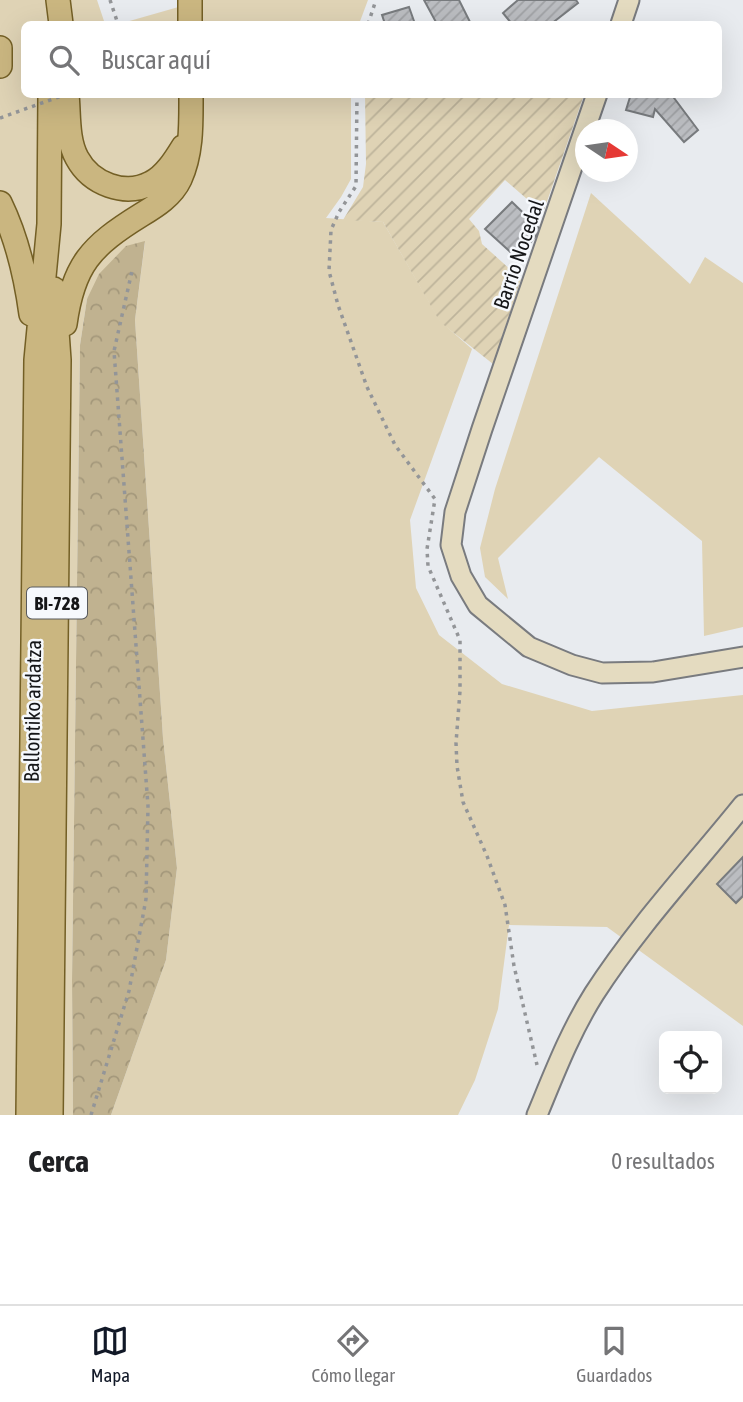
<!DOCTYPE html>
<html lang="es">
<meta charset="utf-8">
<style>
body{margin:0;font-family:"Asap Condensed",sans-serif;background:#f2f2f2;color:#202124}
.controls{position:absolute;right:21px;bottom:21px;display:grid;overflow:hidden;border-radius:10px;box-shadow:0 7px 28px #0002}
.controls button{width:63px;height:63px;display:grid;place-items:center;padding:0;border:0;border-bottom:2px solid #e0e0e0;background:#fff;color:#202124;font:35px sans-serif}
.compass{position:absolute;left:575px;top:119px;width:63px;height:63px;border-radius:50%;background:#fff;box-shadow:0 7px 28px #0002;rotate:103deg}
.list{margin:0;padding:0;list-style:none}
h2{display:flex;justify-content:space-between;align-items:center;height:91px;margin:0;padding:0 28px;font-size:30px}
h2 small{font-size:23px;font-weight:400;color:#757577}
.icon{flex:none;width:38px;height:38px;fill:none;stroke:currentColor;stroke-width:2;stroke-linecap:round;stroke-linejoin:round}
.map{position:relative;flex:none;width:743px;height:1115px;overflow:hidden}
.search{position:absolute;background:#fff;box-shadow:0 7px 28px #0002;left:21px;right:21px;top:21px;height:77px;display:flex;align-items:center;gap:18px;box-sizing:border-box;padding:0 24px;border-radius:10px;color:#757577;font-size:26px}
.sheet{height:189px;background:#fff}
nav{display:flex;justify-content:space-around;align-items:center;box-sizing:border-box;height:98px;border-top:2px solid #e0e0e0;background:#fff;font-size:19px;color:#757577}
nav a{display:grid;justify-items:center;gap:4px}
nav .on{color:#111827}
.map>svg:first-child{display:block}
.green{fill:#dfd3b5}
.forest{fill:url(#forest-crowns)}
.garden{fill:url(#garden-furrows)}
.building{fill:url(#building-hatch);stroke:#787b7e;stroke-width:2}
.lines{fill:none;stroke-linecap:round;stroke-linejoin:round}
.secondary-casing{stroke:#797b7f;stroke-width:23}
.primary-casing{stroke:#735f25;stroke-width:26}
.path{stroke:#939598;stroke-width:3.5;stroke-dasharray:3.5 5;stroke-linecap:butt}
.secondary{stroke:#e4dbc0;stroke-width:19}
.primary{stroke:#cab680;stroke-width:23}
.path-bridge{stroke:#939598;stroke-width:3.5;stroke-dasharray:3.5 5;stroke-linecap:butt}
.labels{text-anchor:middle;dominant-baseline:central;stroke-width:5;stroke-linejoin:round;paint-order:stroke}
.shield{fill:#f6f9fd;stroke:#585a5d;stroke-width:2}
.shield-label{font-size:19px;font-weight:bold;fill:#151618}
.street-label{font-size:21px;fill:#151618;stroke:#f6f9fd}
</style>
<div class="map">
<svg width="743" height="1115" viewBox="0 0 743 1115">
<defs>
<pattern id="forest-crowns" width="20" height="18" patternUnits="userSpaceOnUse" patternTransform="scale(1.75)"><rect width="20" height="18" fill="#c0b290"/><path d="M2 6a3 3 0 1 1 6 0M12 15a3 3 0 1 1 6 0" fill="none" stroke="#a4987b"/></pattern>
<pattern id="garden-furrows" width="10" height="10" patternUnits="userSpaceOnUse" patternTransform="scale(1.75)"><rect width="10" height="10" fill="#dfd3b5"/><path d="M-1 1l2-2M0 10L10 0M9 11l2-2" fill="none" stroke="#beb49b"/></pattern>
<pattern id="building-hatch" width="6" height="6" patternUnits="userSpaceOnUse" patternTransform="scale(1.75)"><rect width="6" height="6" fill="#bbbdc1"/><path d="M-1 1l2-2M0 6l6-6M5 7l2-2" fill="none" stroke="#a0a2a5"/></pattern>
</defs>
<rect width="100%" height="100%" fill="#e8ebef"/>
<!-- green -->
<path class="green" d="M 0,0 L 97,0 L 105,24 L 24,24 L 24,94 L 351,95 L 351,179 L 341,197 L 326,218 L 383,222 L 440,321 L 472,349 L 410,520 L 416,588 L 439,635 L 502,684 L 592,711 L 743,695 L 743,1026 L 607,927 L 509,925 L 498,1009 L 475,1080 L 458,1115 L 111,1115 L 166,960 L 177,868 L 163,738 L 135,320 L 145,242 L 87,299 L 80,345 L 72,981 L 73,1115 L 0,1115 Z
M 203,0 L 368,0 L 359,24 L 119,24 Z
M 591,193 L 690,284 L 705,257 L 743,283 L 743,627 L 704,636 L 702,541 L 599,457 L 498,558 L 508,599 L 485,577 L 480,548 L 495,489 Z"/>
<!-- forest -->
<path class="forest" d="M 145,241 L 135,320 L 163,738 L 177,868 L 166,960 L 111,1115 L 73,1115 L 72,981 L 80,345 L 87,299 L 99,274 L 126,246 Z"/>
<!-- garden -->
<path class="garden" d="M 365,95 L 584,95 L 543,213 L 505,180 L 469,219 L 479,231 L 482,244 L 521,279 L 493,364 L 440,322 L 383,222 L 343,220 L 363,187 L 366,164 Z"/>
<!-- building -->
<path class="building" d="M 424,0 L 459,0 L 471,24 L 437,24 Z
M 518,0 L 576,0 L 578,3 L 551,24 L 512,24 L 503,13 Z
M 409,7 L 415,24 L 385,24 L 382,15 Z
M 631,94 L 671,94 L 698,130 L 684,142 L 655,109 L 653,117 L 626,110 Z
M 512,202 L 541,230 L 517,258 L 485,229 Z
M 743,857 L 743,896 L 736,903 L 717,884 Z"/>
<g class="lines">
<!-- secondary casing -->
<g class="secondary-casing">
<path id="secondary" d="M 621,24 L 629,0
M 597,94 L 482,429 L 455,512 L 451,545 L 461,576 L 478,605 L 529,647 L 572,665 L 602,673 L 653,672 L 743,657
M 537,1115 C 554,1074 570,1032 594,994 C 637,927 693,867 743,805"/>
</g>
<!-- primary casing -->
<g class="primary-casing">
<path id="primary" d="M 58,0 L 61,24
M 190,0 L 190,24
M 0,48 L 0,66
M 67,94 C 69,115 67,140 77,158 C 91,184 125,197 151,183 C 165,176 175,160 183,147
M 0,203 C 17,238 26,277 31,314
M 65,324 C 73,265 91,246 141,215 C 156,206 172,196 180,179 C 192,153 191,123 191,94
M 28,1115 L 36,360 L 49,224 L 50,94
M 51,1115 L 59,360 L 54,289"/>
</g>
<!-- path -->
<path class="path" d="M 110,0 L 118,24
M 368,24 L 376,0
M 357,94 L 356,186 L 339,212 L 331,230 L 329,271 L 338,305 L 367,387 L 395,445 L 435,499 L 427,549 L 428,566 L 460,640 L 460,691 L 456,743 L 457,766 L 463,802 L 487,856 L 505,905 L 514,966 L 537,1065
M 91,1115 L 129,991 L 146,899 L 148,806 L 114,351 L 132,271"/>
<!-- secondary -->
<use href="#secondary" class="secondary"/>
<!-- primary -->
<use href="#primary" class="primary"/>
<!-- path-bridge -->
<path class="path-bridge" d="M 0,118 L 67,94"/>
</g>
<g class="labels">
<!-- shield labels -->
<rect class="shield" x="27" y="587.5" width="60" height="31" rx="5"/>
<g class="shield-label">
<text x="57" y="603">BI-728</text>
</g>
<!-- street labels -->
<g class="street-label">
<text transform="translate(518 254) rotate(-71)">Barrio Nocedal</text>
<text transform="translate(32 711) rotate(-89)">Ballontiko ardatza</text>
</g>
</g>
</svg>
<div class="controls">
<button><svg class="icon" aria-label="locate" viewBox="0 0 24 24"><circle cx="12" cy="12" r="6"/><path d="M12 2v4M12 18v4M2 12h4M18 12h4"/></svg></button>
</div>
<svg class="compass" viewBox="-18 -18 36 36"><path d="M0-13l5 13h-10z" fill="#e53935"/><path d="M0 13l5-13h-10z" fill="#757577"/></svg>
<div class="search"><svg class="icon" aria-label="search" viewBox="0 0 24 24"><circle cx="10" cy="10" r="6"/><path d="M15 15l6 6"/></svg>Buscar aquí</div>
</div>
<section class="sheet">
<h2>Cerca<small>0 resultados</small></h2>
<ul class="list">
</ul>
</section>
<nav>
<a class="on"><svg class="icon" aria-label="map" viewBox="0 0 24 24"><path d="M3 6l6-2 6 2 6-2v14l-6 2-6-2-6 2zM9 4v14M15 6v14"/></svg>Mapa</a>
<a><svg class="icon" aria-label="directions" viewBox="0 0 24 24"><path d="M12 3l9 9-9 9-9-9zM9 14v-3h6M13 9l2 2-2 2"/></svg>Cómo llegar</a>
<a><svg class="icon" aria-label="saved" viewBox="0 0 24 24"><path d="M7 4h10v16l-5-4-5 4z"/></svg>Guardados</a>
</nav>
